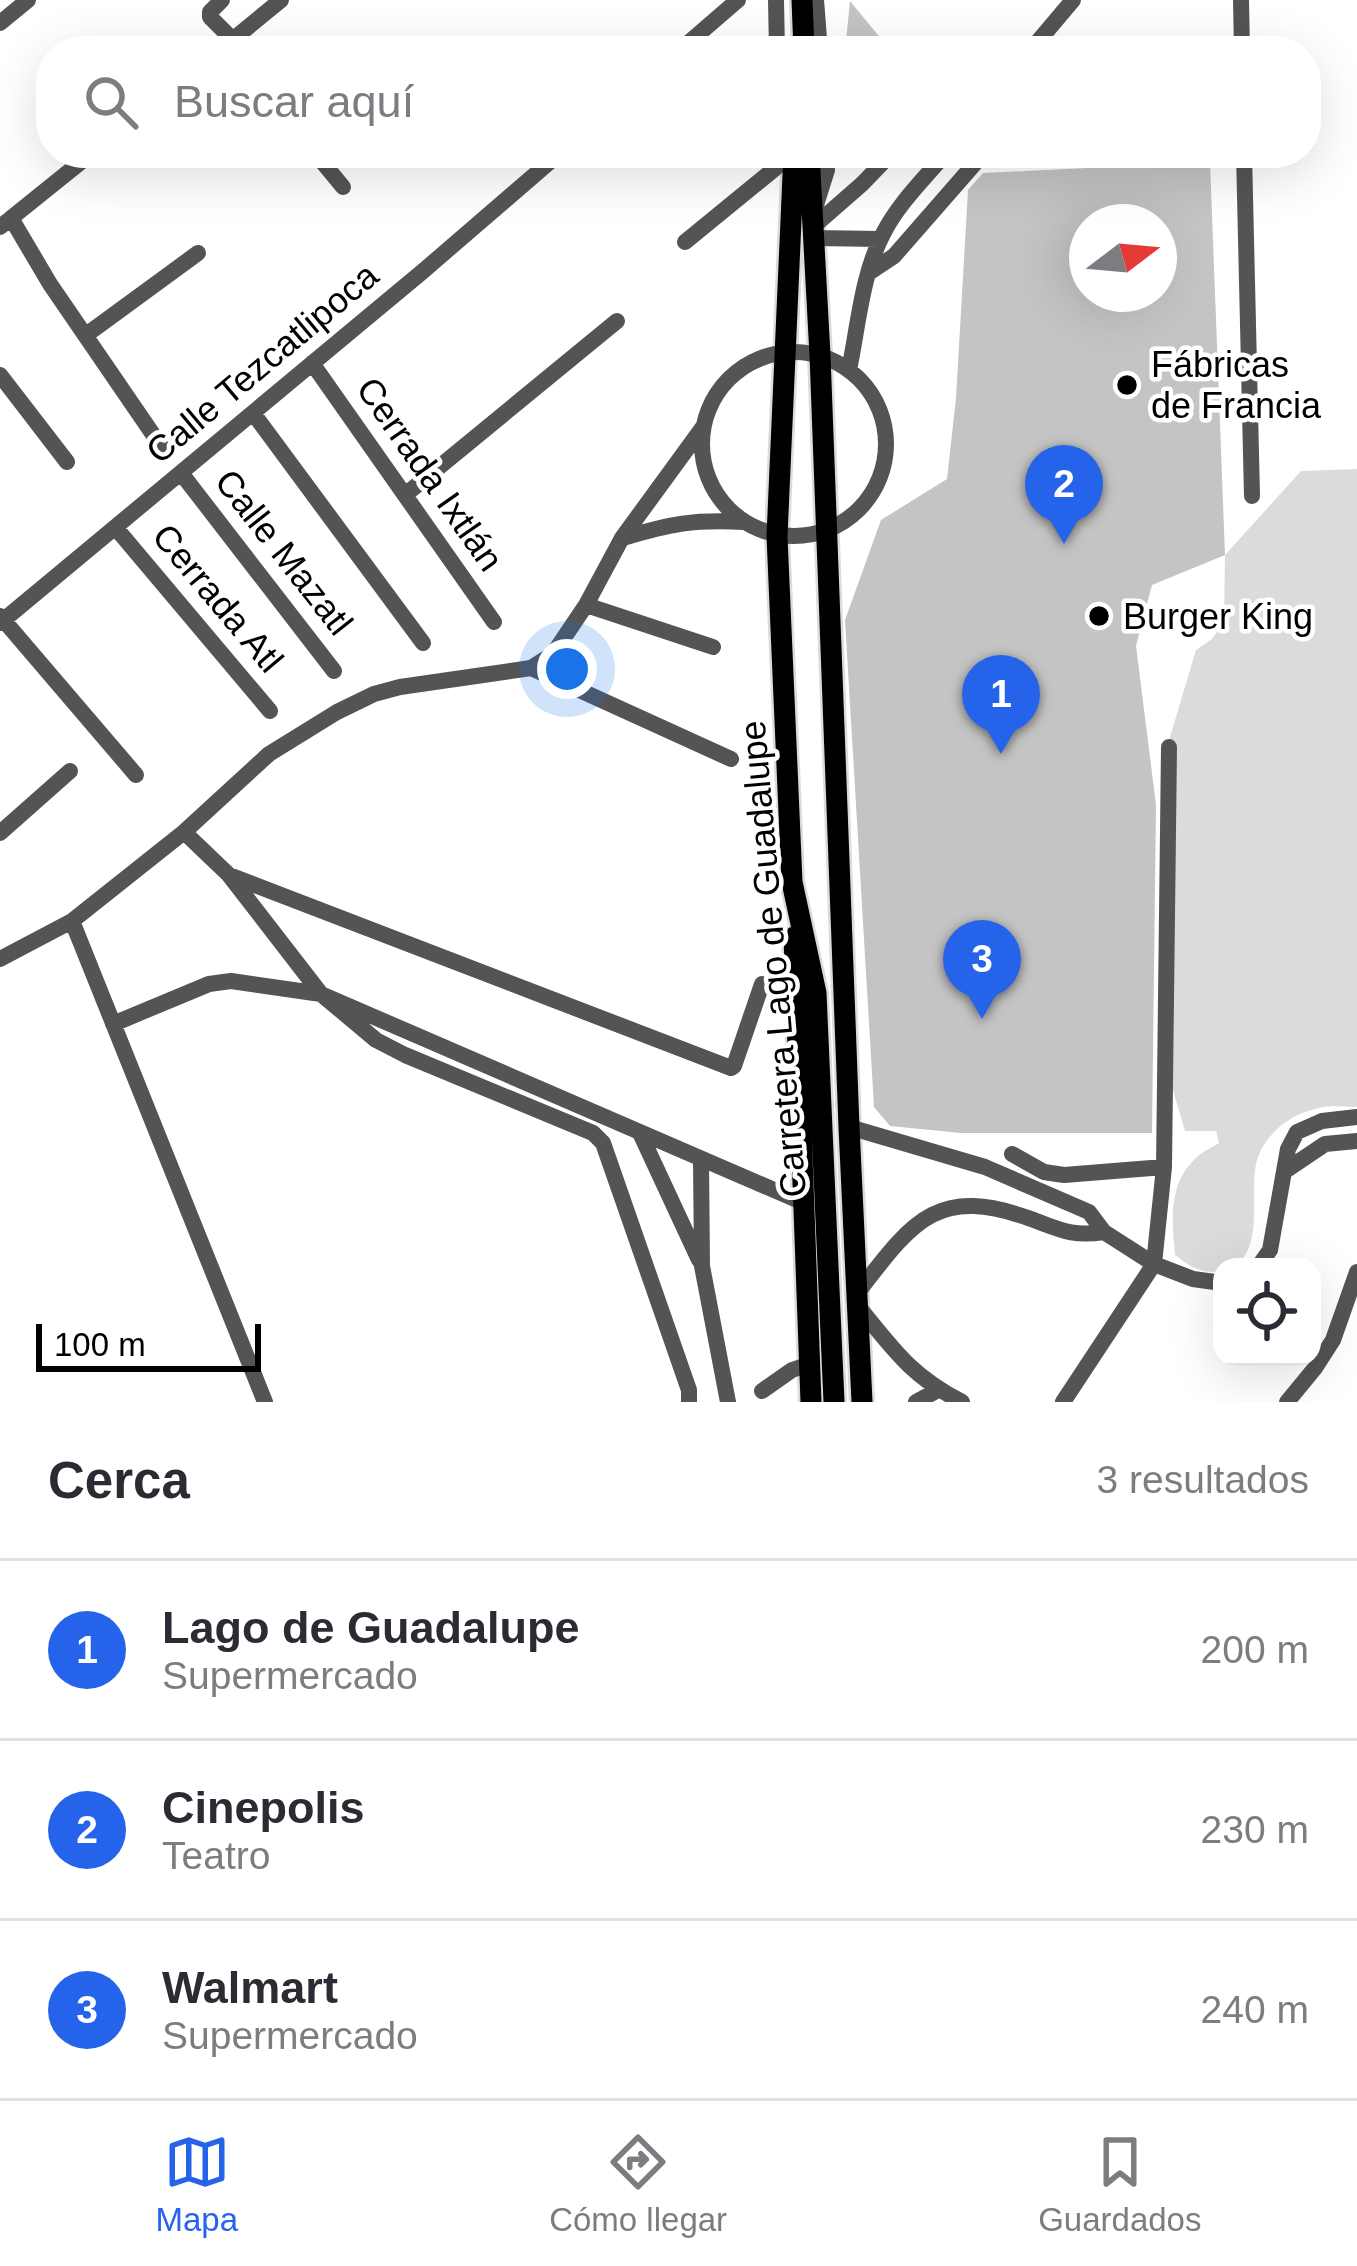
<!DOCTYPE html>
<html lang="es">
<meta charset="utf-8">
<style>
body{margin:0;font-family:Helvetica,sans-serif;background:#f2f2f3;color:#2b2b33}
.controls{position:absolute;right:36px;bottom:36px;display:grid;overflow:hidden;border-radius:24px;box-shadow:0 12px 48px #0002}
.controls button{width:108px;height:108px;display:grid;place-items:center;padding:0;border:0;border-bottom:3px solid #e1e1e2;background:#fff;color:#2b2b33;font:60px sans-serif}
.compass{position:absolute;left:1069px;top:204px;width:108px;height:108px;border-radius:50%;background:#fff;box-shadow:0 12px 48px #0002;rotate:74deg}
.scale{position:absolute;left:36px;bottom:30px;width:225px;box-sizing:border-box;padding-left:12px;border:6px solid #000;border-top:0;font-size:33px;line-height:42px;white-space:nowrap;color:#000;-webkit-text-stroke:9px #fff;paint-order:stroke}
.you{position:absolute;left:567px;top:669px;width:42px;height:42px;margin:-30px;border:9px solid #fff;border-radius:50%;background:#1a73e8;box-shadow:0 0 0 18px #1a73e833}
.badge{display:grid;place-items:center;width:78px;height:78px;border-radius:50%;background:#2563eb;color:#fff;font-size:39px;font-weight:700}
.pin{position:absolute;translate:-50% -99px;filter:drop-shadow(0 3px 6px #0008)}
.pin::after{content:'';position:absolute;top:63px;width:42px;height:36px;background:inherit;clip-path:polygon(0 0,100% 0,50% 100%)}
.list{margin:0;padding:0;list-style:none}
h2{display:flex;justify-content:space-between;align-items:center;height:156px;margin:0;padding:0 48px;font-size:51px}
h2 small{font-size:39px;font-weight:400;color:#7c7c81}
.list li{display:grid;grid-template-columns:78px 1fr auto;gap:36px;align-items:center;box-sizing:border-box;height:180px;padding:0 48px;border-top:3px solid #e1e1e2}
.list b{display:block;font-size:45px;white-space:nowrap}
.list p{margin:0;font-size:39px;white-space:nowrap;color:#7c7c81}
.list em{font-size:39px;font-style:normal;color:#7c7c81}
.icon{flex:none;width:66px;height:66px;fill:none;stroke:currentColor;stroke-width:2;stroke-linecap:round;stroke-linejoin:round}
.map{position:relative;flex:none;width:1357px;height:1402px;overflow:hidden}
.search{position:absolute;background:#fff;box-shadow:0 12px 48px #0002;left:36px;right:36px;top:36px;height:132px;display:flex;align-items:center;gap:30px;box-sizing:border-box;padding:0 42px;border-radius:48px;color:#7c7c81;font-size:45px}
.sheet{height:696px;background:#fff}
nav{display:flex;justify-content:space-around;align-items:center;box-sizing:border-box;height:168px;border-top:3px solid #e1e1e2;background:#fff;font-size:33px;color:#7c7c81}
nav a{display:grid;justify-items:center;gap:6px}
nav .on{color:#2563eb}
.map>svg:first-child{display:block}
.green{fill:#dbdbdb}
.building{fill:#c4c4c4;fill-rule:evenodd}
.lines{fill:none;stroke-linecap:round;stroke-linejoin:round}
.major-casing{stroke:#dbdbdb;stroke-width:26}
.minor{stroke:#545454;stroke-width:16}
.major{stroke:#000;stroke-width:21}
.poi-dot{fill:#000;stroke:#fff;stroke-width:4.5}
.labels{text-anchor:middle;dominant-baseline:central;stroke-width:9;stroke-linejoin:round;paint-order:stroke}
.street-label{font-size:36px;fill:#000;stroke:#fff}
.poi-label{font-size:36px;fill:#000;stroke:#fff;text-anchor:start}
</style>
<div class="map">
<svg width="1357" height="1402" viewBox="0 0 1357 1402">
<rect width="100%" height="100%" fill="#fff"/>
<!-- green -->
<path class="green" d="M 1357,469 L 1357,1107 C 1345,1107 1331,1105 1319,1108 C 1288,1114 1259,1138 1255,1170 C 1251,1198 1265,1267 1222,1267 L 1222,1271 C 1203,1275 1189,1266 1175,1255 C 1172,1222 1168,1185 1194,1160 C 1200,1153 1211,1148 1219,1143 L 1216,1131 L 1185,1131 L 1168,1073 L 1167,747 L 1196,650 L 1212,639 L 1224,622 L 1225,555 L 1301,471 Z"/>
<!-- building -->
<path class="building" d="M 850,1 L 891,51 L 845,51 Z
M 1210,162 L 1225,555 L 1152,585 L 1136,646 L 1156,805 L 1152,1133 L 961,1133 L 890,1126 L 874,1107 L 845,620 L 881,520 L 947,479 L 956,398 L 968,190 L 983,173 ZM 1087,222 L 1159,222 L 1159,294 L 1087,294 Z"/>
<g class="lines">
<!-- major casing -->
<g class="major-casing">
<path id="major" d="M 802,0 L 804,51
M 794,153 L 777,536 L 792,882 L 816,993 L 834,1402
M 809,153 L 820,355 L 849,1127 L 862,1402
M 794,937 L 811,1402"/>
</g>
<!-- minor -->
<path class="minor" d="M 222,0 L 210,12 L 210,17 L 233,40
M 776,0 L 777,51
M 816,0 L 820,51
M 1241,0 L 1242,51
M 0,23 L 28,0
M 219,51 L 281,0
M 679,51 L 738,0
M 1030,51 L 1073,0
M 315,153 L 343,187
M 1244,153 L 1252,496
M 815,208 L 827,170 L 826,153
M 11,218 L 50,284 L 163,449
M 814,226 L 862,184 L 892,153
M 0,227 L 92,153
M 814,238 L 880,239
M 685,242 L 778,166
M 870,272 L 894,256 L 984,153
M 86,335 L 198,253
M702 444a92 92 0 1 1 184 0a92 92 0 1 1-184 0Z
M 312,363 L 494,622
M 849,370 C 858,327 862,274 883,234 C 898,204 924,179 946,153
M 0,375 L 67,462
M 253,413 L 423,643
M 181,473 L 334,671
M 405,495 L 617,321
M 115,527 L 270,711
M 623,538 C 670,524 694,519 744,522
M 586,605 L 713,647
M 0,616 L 136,775
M 0,623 L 422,272 L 560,153
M 531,668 L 731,759
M 184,832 L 229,875 L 321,994 L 376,1040 L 405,1055 L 593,1133 L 603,1143 L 689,1390 L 689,1402
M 0,833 L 70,771
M 229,875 L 731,1068 L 734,1066 L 762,984
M 72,921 L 265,1402
M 0,959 L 72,921 L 184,832 L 269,754 L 337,712 L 374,694 L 400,687 L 531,668 L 553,654 L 586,605 L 622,538 L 703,427
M 113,1024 L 209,984 L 231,981 L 321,994 L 804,1203
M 849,1127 L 985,1167 L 1089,1212 L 1104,1232 L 1154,1264 L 1193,1279 L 1222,1283
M 640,1133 L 699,1260
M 1012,1154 L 1044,1172 L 1064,1175 L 1164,1167
M 701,1160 L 702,1266 L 728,1402
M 1285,1171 L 1325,1144 L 1357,1141
M 1258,1267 L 1270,1250 L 1288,1149 L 1297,1132 L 1322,1121 L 1357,1117
M 858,1292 C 913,1221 937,1185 1031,1219 C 1061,1230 1072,1237 1104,1232
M 858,1306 C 893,1349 911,1376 962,1402
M 762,1391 L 792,1370 L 810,1364
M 916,1402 L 938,1390
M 1063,1402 L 1154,1264 L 1164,1167 L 1169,747
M 1287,1402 L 1315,1368 L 1333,1340 L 1357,1272"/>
<!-- major -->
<use href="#major" class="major"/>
</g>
<!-- markers -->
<g class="poi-dot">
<circle cx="1127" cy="385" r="12"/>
<circle cx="1099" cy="616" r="12"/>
</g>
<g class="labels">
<!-- street labels -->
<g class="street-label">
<text transform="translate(262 363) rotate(-40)">Calle Tezcatlipoca</text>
<text transform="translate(430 474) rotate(55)">Cerrada Ixtlán</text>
<text transform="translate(284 552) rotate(52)">Calle Mazatl</text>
<text transform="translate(218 598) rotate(50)">Cerrada Atl</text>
<text transform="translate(773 959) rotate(-95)">Carretera Lago de Guadalupe</text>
</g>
<!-- poi labels -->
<g class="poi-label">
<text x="1151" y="364">Fábricas<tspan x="1151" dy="41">de Francia</tspan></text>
<text x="1123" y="616">Burger King</text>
</g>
</g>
</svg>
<div class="controls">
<button><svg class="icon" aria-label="locate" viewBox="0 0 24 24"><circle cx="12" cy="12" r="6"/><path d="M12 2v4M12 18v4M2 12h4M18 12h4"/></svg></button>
</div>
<svg class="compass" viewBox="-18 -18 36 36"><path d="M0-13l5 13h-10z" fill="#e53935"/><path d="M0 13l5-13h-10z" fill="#7c7c81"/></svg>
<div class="scale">100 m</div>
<div class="you"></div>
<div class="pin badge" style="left:1001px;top:754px">1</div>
<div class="pin badge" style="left:1064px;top:544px">2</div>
<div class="pin badge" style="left:982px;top:1019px">3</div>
<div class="search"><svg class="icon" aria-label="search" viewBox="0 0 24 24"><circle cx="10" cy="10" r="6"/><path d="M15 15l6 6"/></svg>Buscar aquí</div>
</div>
<section class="sheet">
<h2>Cerca<small>3 resultados</small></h2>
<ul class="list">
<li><span class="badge">1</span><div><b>Lago de Guadalupe</b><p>Supermercado</p></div><em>200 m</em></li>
<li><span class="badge">2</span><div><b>Cinepolis</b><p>Teatro</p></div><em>230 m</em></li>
<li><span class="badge">3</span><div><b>Walmart</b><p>Supermercado</p></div><em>240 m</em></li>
</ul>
</section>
<nav>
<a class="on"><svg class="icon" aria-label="map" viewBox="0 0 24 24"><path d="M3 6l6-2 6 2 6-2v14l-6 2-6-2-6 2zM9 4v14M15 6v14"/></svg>Mapa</a>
<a><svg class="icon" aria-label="directions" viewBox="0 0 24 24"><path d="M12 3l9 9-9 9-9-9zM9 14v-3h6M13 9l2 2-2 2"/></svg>Cómo llegar</a>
<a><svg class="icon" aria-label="saved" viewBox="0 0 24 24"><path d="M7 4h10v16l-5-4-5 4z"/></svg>Guardados</a>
</nav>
